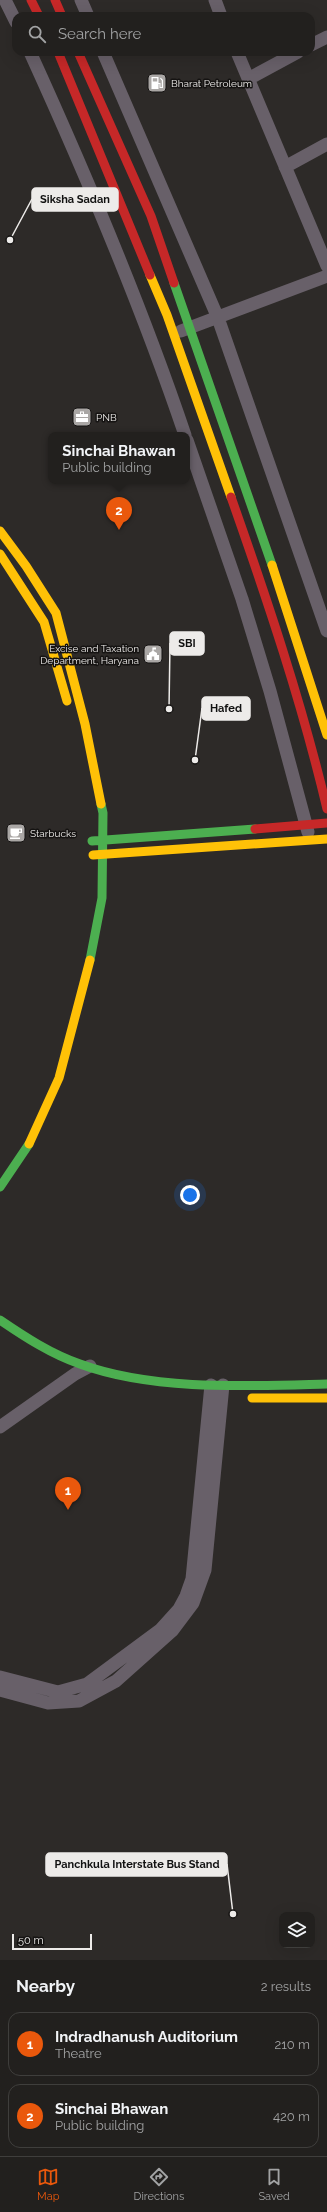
<!DOCTYPE html>
<style>
body{margin:0;font-family:Raleway,sans-serif;background:#2e2d2b;color:#f1f3f6}
.controls{position:absolute;right:12px;bottom:12px;display:grid;overflow:hidden;border-radius:8px;box-shadow:0 4px 16px #0002}
.controls button{width:36px;height:36px;display:grid;place-items:center;padding:0;border:0;border-bottom:1px solid #3f3e3c;background:#22201e;color:#f1f3f6;font:20px sans-serif}
.scale{position:absolute;left:12px;bottom:10px;width:80px;box-sizing:border-box;padding-left:4px;border:2px solid #edebe9;border-top:0;font-size:11px;line-height:14px;white-space:nowrap;color:#edebe9;-webkit-text-stroke:3px #151312;paint-order:stroke}
.you{position:absolute;left:190px;top:1195px;width:14px;height:14px;margin:-10px;border:3px solid #fff;border-radius:50%;background:#1a73e8;box-shadow:0 0 0 6px #1a73e833}
.badge{display:grid;place-items:center;width:26px;height:26px;border-radius:50%;background:#ea580c;color:#fff;font-size:13px;font-weight:700}
.pin{position:absolute;translate:-50% -33px;filter:drop-shadow(0 1px 2px #0008)}
.pin::after{content:'';position:absolute;top:21px;width:14px;height:12px;background:inherit;clip-path:polygon(0 0,100% 0,50% 100%)}
.popup{position:absolute;left:48px;top:432px;width:142px;height:52px;box-sizing:border-box;display:grid;place-content:center;border-radius:8px;background:#22201e;filter:drop-shadow(0 1px 3px #0005);font-size:13px;white-space:nowrap;color:#a2a3a4}
.popup b{font-size:15px;color:#f1f3f6}
.popup::after{content:'';position:absolute;left:50%;top:100%;margin-left:-8px;border:8px solid transparent;border-top-color:#22201e}
.list{margin:0;padding:0;list-style:none}
h2{display:flex;justify-content:space-between;align-items:center;height:52px;margin:0;padding:0 16px;font-size:17px}
h2 small{font-size:13px;font-weight:400;color:#a2a3a4}
.list li{display:grid;grid-template-columns:26px 1fr auto;gap:12px;align-items:center;box-sizing:border-box;height:64px;margin:0 8px 8px;padding:0 8px;border:1px solid #3f3e3c;border-radius:12px}
.list b{display:block;font-size:15px;white-space:nowrap}
.list p{margin:0;font-size:13px;white-space:nowrap;color:#a2a3a4}
.list em{font-size:13px;font-style:normal;color:#a2a3a4}
.icon{flex:none;width:22px;height:22px;fill:none;stroke:currentColor;stroke-width:2;stroke-linecap:round;stroke-linejoin:round}
.map{position:relative;flex:none;width:327px;height:1960px;overflow:hidden}
.search{position:absolute;background:#22201e;box-shadow:0 4px 16px #0002;left:12px;right:12px;top:12px;height:44px;display:flex;align-items:center;gap:10px;box-sizing:border-box;padding:0 14px;border-radius:12px;color:#a2a3a4;font-size:15px}
.sheet{height:196px;background:#22201e}
nav{display:flex;justify-content:space-around;align-items:center;box-sizing:border-box;height:56px;border-top:1px solid #3f3e3c;background:#22201e;font-size:11px;color:#a2a3a4}
nav a{display:grid;justify-items:center;gap:2px}
nav .on{color:#ea580c}
.map>svg:first-child{display:block}
.lines{fill:none;stroke-linecap:round;stroke-linejoin:round}
.street{stroke:#686069;stroke-width:13}
.fast{stroke:#4caf50;stroke-width:9}
.slow{stroke:#ffc107;stroke-width:9}
.jam{stroke:#c62828;stroke-width:9}
.labels{text-anchor:middle;dominant-baseline:central;stroke-width:3;stroke-linejoin:round;paint-order:stroke}
.poi-label{font-size:10px;fill:#edebe9;stroke:#151312;text-anchor:start}
.leader{fill:none;stroke:#edebe9;stroke-width:1.5}
.callout-dot{fill:#edebe9;stroke:#151312;stroke-width:1.5}
.callout{fill:#edebe9;stroke:#edebe9;stroke-width:1.5}
.callout-label{font-size:11px;text-anchor:middle;font-weight:bold;fill:#111}
</style>
<div class="map">
<svg width="327" height="1960" viewBox="0 0 327 1960">
<rect width="100%" height="100%" fill="#2d2a28"/>
<g class="lines">
<!-- street -->
<path class="street" d="M 5,0 L 16,22
M 81,0 L 88,16
M 215,0 L 221,16
M 311,45 L 327,37
M 30,52 C 87,177 141,305 185,435
M 103,52 L 218,318 L 327,631
M 237,52 L 327,266
M 248,79 L 298,52
M 285,167 L 327,144
M 181,331 L 327,276
M 187,440 L 242,599 L 270,691 L 308,832
M 0,1427 L 75,1374 L 90,1366
M 0,1677 L 58,1692 L 87,1684 L 160,1630 L 179,1609 L 186,1596 L 192,1579 L 211,1385
M 0,1690 L 48,1703 L 79,1701 L 116,1681 L 172,1631 L 193,1603 L 205,1570 L 223,1385"/>
<!-- fast -->
<path class="fast" d="M 174,283 L 272,565
M 92,841 L 255,829
M 90,960 L 102,898 L 103,813 L 101,804
M 0,1187 L 29,1144
M 0,1320 C 25,1337 51,1354 80,1364 C 153,1391 249,1386 327,1384"/>
<!-- slow -->
<path class="slow" d="M 150,275 L 167,315 L 231,497
M 0,531 L 26,566 L 56,613 L 85,724 L 101,804
M 0,554 L 44,622 L 67,701
M 272,565 L 327,735
M 93,855 L 327,839
M 29,1144 L 59,1078 L 90,960
M 252,1398 L 327,1398"/>
<!-- jam -->
<path class="jam" d="M 31,0 L 39,16
M 55,0 L 62,16
M 58,52 L 150,275
M 78,52 L 151,216 L 174,283
M 231,497 C 267,599 302,703 327,809
M 255,829 L 327,823"/>
</g>
<!-- icons -->
<defs>
<g id="fuel-square" transform="scale(1)"><rect x="-9" y="-9" width="18" height="18" rx="4" fill="#aaa7a5" stroke="#151312"/><path d="M-5.5-6h7V0h2V4h1.3V-2.5L3-4.5l.8-.8L6-3V5H2.5V1h-1V6h-7ZM-4.2-4.7v3.2H.2V-4.7Z" fill="#fff"/></g>
<g id="office-square" transform="scale(1)"><rect x="-9" y="-9" width="18" height="18" rx="4" fill="#aaa7a5" stroke="#151312"/><path d="M-6-3h4V-5.5h4V-3h4V5H-6ZM-1-4.5V-3h2v-1.5ZM-6 0V1H6V0Z" fill="#fff"/></g>
<g id="civic-square" transform="scale(1)"><rect x="-9" y="-9" width="18" height="18" rx="4" fill="#aaa7a5" stroke="#151312"/><path d="M-.6-6.5H3V-4.5H.6V-3L4-1V1h2V6H-6V1h2V-1L-.6-3ZM-1.2 2.5V6h2.4V2.5Z" fill="#fff"/></g>
<g id="cafe-square" transform="scale(1)"><rect x="-9" y="-9" width="18" height="18" rx="4" fill="#aaa7a5" stroke="#151312"/><path d="M-5.5-4.5H6V0H3Q3 3.5 0 3.5H-2.5Q-5.5 3.5-5.5 0ZM3-3.2v2h1.7v-2ZM-6 4.5H4V6H-6Z" fill="#fff"/></g>
</defs>
<g fill-rule="evenodd">
<use href="#fuel-square" x="157" y="83"/>
<use href="#office-square" x="82" y="417"/>
<use href="#civic-square" x="153" y="654"/>
<use href="#cafe-square" x="16" y="833"/>
</g>
<g class="labels">
<!-- poi labels -->
<g class="poi-label">
<text x="171" y="83">Bharat Petroleum</text>
<text x="96" y="417">PNB</text>
<text x="139" y="648" text-anchor="end">Excise and Taxation<tspan x="139" dy="12">Department, Haryana</tspan></text>
<text x="30" y="833">Starbucks</text>
</g>
</g>
<!-- callouts -->
<path class="leader" d="M10 240L32 199M169 709L170 643M195 760L202 708M233 1914L227 1864"/>
<g class="callout-dot">
<circle cx="10" cy="240" r="4"/>
<circle cx="169" cy="709" r="4"/>
<circle cx="195" cy="760" r="4"/>
<circle cx="233" cy="1914" r="4"/>
</g>
<g class="callout">
<rect x="32" y="188" width="86" height="23" rx="4"/>
<rect x="170" y="632" width="34" height="23" rx="4"/>
<rect x="202" y="697" width="48" height="23" rx="4"/>
<rect x="46" y="1853" width="181" height="23" rx="4"/>
</g>
<g class="callout-label">
<text x="75" y="203">Siksha Sadan</text>
<text x="187" y="647">SBI</text>
<text x="226" y="712">Hafed</text>
<text x="137" y="1868">Panchkula Interstate Bus Stand</text>
</g>
</svg>
<div class="controls">
<button><svg class="icon" aria-label="layers" viewBox="0 0 24 24"><path d="M12 4l9 5-9 5-9-5zM3 14l9 5 9-5"/></svg></button>
</div>
<div class="scale">50 m</div>
<div class="you"></div>
<div class="pin badge" style="left:68px;top:1510px">1</div>
<div class="pin badge" style="left:119px;top:530px">2</div>
<div class="popup"><b>Sinchai Bhawan</b>Public building</div>
<div class="search"><svg class="icon" aria-label="search" viewBox="0 0 24 24"><circle cx="10" cy="10" r="6"/><path d="M15 15l6 6"/></svg>Search here</div>
</div>
<section class="sheet">
<h2>Nearby<small>2 results</small></h2>
<ul class="list">
<li><span class="badge">1</span><div><b>Indradhanush Auditorium</b><p>Theatre</p></div><em>210 m</em></li>
<li><span class="badge">2</span><div><b>Sinchai Bhawan</b><p>Public building</p></div><em>420 m</em></li>
</ul>
</section>
<nav>
<a class="on"><svg class="icon" aria-label="map" viewBox="0 0 24 24"><path d="M3 6l6-2 6 2 6-2v14l-6 2-6-2-6 2zM9 4v14M15 6v14"/></svg>Map</a>
<a><svg class="icon" aria-label="directions" viewBox="0 0 24 24"><path d="M12 3l9 9-9 9-9-9zM9 14v-3h6M13 9l2 2-2 2"/></svg>Directions</a>
<a><svg class="icon" aria-label="saved" viewBox="0 0 24 24"><path d="M7 4h10v16l-5-4-5 4z"/></svg>Saved</a>
</nav>
